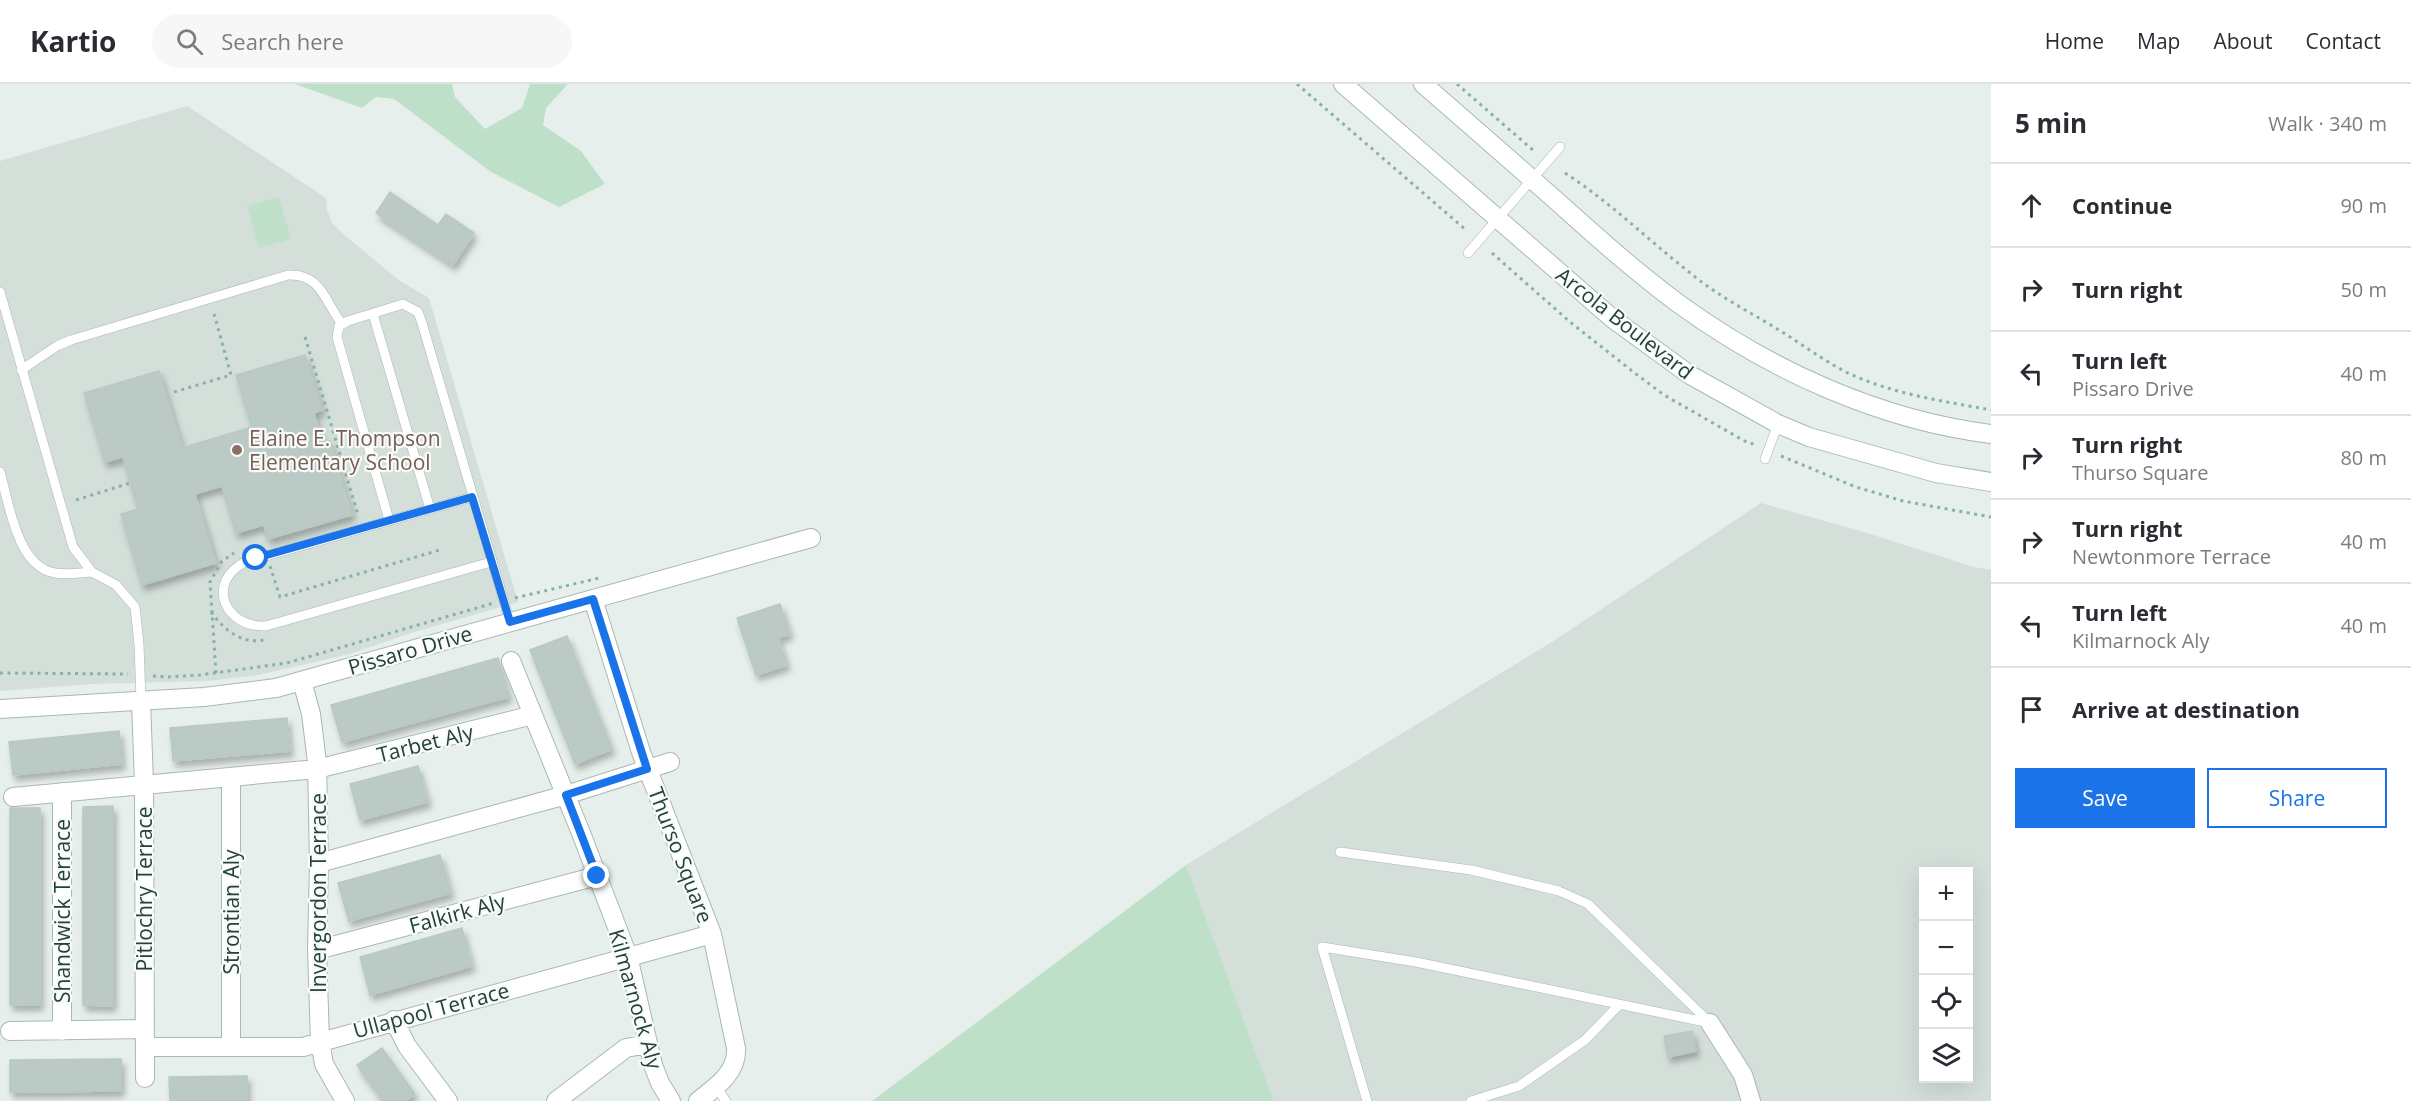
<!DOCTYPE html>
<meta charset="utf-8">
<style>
body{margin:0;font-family:"Open Sans",sans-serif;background:#f7f7f7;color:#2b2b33}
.controls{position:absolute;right:18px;bottom:18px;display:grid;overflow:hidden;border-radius:0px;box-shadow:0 6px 24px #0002}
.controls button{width:54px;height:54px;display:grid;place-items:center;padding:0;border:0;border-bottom:2px solid #e1e1e2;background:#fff;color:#2b2b33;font:30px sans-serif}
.stop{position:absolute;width:18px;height:18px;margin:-14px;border:4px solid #1a73e8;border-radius:50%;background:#fff}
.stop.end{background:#1a73e8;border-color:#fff;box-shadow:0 2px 6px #0008}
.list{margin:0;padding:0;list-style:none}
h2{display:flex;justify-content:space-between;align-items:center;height:78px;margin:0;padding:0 24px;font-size:26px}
h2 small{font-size:20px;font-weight:400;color:#7c7c81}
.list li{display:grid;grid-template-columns:39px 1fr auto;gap:18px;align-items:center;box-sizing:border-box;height:84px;padding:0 24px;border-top:2px solid #e1e1e2}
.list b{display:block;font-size:22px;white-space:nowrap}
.list p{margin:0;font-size:20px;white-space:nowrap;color:#7c7c81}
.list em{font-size:20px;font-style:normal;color:#7c7c81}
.actions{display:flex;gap:12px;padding:18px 24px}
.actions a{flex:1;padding:14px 0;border:2px solid #1a73e8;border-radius:0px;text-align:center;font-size:21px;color:#1a73e8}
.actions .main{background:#1a73e8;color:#fff}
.icon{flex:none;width:33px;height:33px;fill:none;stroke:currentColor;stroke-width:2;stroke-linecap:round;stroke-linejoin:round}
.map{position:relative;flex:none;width:1991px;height:1017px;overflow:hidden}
header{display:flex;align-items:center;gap:36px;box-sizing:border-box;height:84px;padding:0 30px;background:#fff;border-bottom:2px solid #e1e1e2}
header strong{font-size:28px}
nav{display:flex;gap:33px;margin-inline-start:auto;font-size:21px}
.search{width:420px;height:54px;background:#f7f7f7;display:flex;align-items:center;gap:15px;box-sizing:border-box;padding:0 21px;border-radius:33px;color:#7c7c81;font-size:22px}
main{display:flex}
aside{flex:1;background:#fff}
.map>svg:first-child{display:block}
.built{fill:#d4dfda;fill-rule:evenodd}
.green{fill:#bfe0c8}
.building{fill:#bbcac4;stroke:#b8c9c2;stroke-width:1.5;filter:url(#shadow)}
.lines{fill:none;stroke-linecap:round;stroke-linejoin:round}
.lane-casing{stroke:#a8b8b2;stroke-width:10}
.street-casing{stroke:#a8b8b2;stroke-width:20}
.secondary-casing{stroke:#a4bbb3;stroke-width:20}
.path{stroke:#86b3a5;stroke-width:3;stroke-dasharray:3 4.5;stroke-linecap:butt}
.lane{stroke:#fff;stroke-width:9}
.street{stroke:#fff;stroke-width:18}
.secondary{stroke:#fff;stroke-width:18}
.route{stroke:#1a73e8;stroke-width:8}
.education-dot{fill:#8d6e63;stroke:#f7fbf9;stroke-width:2}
.labels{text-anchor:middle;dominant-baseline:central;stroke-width:4.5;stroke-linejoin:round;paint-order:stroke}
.street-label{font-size:21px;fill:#24423a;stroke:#f7fbf9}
.education-label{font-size:21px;fill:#785e54;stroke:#f7fbf9;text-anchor:start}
</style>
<header>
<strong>Kartio</strong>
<div class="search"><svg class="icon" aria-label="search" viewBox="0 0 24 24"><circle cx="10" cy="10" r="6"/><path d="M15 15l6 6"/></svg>Search here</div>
<nav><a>Home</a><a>Map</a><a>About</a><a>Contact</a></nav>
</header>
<main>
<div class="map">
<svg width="1991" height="1017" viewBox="0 0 1991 1017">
<defs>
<filter id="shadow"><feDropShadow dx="3" dy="5.5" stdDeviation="3" flood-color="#0004"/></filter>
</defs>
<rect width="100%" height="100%" fill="#e6efeb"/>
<!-- built -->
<path class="built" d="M 187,22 L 326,114 L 327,126 L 332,139 L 342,149 L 400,197 L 429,214 L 518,518 L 408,550 L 350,570 L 258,591 L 207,597 L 93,600 L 0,607 L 0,77 Z
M 1761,419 L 1867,449 L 1974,483 L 1991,486 L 1991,1017 L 1274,1017 L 1186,781 L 1552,558 ZM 1924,788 L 1968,788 L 1968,994 L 1924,994 Z"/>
<!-- green -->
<path class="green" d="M 295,0 L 452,0 L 455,13 L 485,45 L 522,24 L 530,0 L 568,0 L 546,24 L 543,41 L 581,67 L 605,100 L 559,123 L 491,88 L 394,15 L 376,13 L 362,24 Z
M 279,113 L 291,155 L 259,164 L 247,122 Z
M 1186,781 L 1274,1017 L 872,1017 Z"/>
<!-- building -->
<path class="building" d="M 390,108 L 438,141 L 446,130 L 474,149 L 453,181 L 376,129 Z
M 305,271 L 322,326 L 314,329 L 323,359 L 330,357 L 352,431 L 268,455 L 264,441 L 236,449 L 222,402 L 195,410 L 216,479 L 142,501 L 121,430 L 138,425 L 123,373 L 105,378 L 84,309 L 159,287 L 182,364 L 252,343 L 236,291 Z
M 780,520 L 790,550 L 778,554 L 787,581 L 756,591 L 737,534 Z
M 567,552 L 612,665 L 575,680 L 530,566 Z
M 498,574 L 509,613 L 342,658 L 331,621 Z
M 287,634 L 290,667 L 173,677 L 170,644 Z
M 119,647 L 122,680 L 13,691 L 9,658 Z
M 418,682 L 428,718 L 360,736 L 350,700 Z
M 113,722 L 113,922 L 83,921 L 83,723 Z
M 10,724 L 40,724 L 40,921 L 10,921 Z
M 440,771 L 451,809 L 349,837 L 338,799 Z
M 462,844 L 472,882 L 370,911 L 360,873 Z
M 1692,947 L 1696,967 L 1668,973 L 1664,952 Z
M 382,964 L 415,1010 L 405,1017 L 383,1017 L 357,981 Z
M 121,975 L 121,1007 L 10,1008 L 10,976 Z
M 247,992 L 247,1017 L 170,1017 L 169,993 Z"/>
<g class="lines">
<!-- lane casing -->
<g class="lane-casing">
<path id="lane" d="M 1468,169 L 1560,63
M 0,208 L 73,463 L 92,488 L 116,501 L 135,523 L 139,561 L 141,616
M 373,230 L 430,425
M 21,286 L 57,262 L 71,256 L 288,191 C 321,189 325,218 342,240
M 1765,375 L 1778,340
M 0,388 C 9,419 17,483 55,489 C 67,491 79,489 92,488
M 472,413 L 245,478 C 205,499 225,544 266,542 L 491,478
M 389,436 L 337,253 L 339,242 L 348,237 L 403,220 L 418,228 L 422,239 L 510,538
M 1340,768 L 1471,786 L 1559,807 L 1588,820 L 1710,939
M 716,1003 L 726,1017
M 1367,1017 L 1322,863 L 1416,878 L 1710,939
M 1471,1017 L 1519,1002 L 1585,956 L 1618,922"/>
</g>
<!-- street casing -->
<g class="street-casing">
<path id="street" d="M 593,515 L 641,668 L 712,850 L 736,964 C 738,988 716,1003 698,1017
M 511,577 L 581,749 L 628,872 L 653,981 L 660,999 L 671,1017
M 302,597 L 311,630 L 317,678 L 319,779 L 317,866 L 320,957 L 324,980 L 345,1017
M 141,616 L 144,700 L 145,994
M 0,625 L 204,613 L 276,604 L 811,454
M 13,713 L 317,685 L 533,631
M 319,779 L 566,711 L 670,678
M 317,866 L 597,792
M 394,936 L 407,962 L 448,1017
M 1710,939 L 1743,991 L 1751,1017
M 10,947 L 145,945
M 62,947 L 62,708
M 145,963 L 303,963 L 712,850
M 231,963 L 231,693
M 556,1017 L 626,964 L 648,960"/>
</g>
<!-- secondary casing -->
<g class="secondary-casing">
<path id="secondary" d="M 1343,0 L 1613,235 L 1690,291 L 1778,340 L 1809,353 L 1936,389 L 1991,398
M 1423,0 C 1469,40 1515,80 1560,120 C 1599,155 1637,189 1679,220 C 1770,286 1879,336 1991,350"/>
</g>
<!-- path -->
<path class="path" d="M 1297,0 L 1466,146
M 1457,0 L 1534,67
M 1565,89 C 1610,118 1647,155 1689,188 C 1714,209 1742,224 1769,240 C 1795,255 1819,274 1846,288 C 1891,310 1943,317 1991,326
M 1492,169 L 1570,238 L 1636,290 L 1664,311 L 1748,359 L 1755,360
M 305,253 L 358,431
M 174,308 L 231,291 L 213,226
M 1781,372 L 1856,403 L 1903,417 L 1991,433
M 76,416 L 133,398
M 270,482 L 280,513 L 443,465
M 515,514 L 599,494
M 211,528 C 225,547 243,562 268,555
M 0,589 L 128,590
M 216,589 L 210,498 L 222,477 L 234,469
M 153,592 L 168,593 L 200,591 L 287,579 L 494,519"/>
<!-- lane -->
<use href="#lane" class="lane"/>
<!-- street -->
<use href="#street" class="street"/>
<!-- secondary -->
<use href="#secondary" class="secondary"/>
</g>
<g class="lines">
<!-- route -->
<path class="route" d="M 256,474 L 472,413 L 510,538 L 593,515 L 647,685 L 566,711 L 597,792"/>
</g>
<!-- markers -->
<circle class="education-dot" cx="237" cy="366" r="6"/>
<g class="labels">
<!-- street labels -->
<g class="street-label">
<text transform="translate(1625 239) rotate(38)">Arcola Boulevard</text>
<text transform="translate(410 566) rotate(-16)">Pissaro Drive</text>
<text transform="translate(425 659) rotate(-14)">Tarbet Aly</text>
<text transform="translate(681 771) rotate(69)">Thurso Square</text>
<text transform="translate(144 805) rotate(-90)">Pitlochry Terrace</text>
<text transform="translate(318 809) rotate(-90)">Invergordon Terrace</text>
<text transform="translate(62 827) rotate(-90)">Shandwick Terrace</text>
<text transform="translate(231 828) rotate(-90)">Strontian Aly</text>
<text transform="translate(457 829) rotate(-15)">Falkirk Aly</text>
<text transform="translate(636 915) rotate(74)">Kilmarnock Aly</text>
<text transform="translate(431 926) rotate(-15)">Ullapool Terrace</text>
</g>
<!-- education labels -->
<g class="education-label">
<text x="249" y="354">Elaine E. Thompson<tspan x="249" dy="24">Elementary School</tspan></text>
</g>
</g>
</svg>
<div class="controls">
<button>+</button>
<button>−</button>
<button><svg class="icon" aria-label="locate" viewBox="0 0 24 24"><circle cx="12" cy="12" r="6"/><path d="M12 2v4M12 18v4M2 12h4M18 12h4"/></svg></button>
<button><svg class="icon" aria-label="layers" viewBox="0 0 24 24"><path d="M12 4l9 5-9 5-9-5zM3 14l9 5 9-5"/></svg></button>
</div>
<div class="stop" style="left:256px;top:474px"></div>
<div class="stop end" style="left:597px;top:792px"></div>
</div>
<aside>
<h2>5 min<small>Walk · 340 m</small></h2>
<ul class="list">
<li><svg class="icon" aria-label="ahead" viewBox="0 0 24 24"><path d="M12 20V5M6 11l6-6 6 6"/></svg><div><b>Continue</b></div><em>90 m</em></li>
<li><svg class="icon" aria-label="right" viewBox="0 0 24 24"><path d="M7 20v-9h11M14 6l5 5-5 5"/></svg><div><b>Turn right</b></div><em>50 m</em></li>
<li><svg class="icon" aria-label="left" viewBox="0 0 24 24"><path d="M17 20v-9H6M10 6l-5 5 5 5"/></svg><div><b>Turn left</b><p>Pissaro Drive</p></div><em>40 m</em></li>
<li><svg class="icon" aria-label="right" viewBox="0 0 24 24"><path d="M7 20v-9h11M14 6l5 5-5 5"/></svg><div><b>Turn right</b><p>Thurso Square</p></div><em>80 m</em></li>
<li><svg class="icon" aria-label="right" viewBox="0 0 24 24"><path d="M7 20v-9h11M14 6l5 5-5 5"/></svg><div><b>Turn right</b><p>Newtonmore Terrace</p></div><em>40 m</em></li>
<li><svg class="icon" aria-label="left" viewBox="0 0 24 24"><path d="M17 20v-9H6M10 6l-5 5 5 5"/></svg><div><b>Turn left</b><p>Kilmarnock Aly</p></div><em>40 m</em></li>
<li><svg class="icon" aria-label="arrive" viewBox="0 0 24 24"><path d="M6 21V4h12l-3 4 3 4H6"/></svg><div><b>Arrive at destination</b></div></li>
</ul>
<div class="actions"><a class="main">Save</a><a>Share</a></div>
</aside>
</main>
